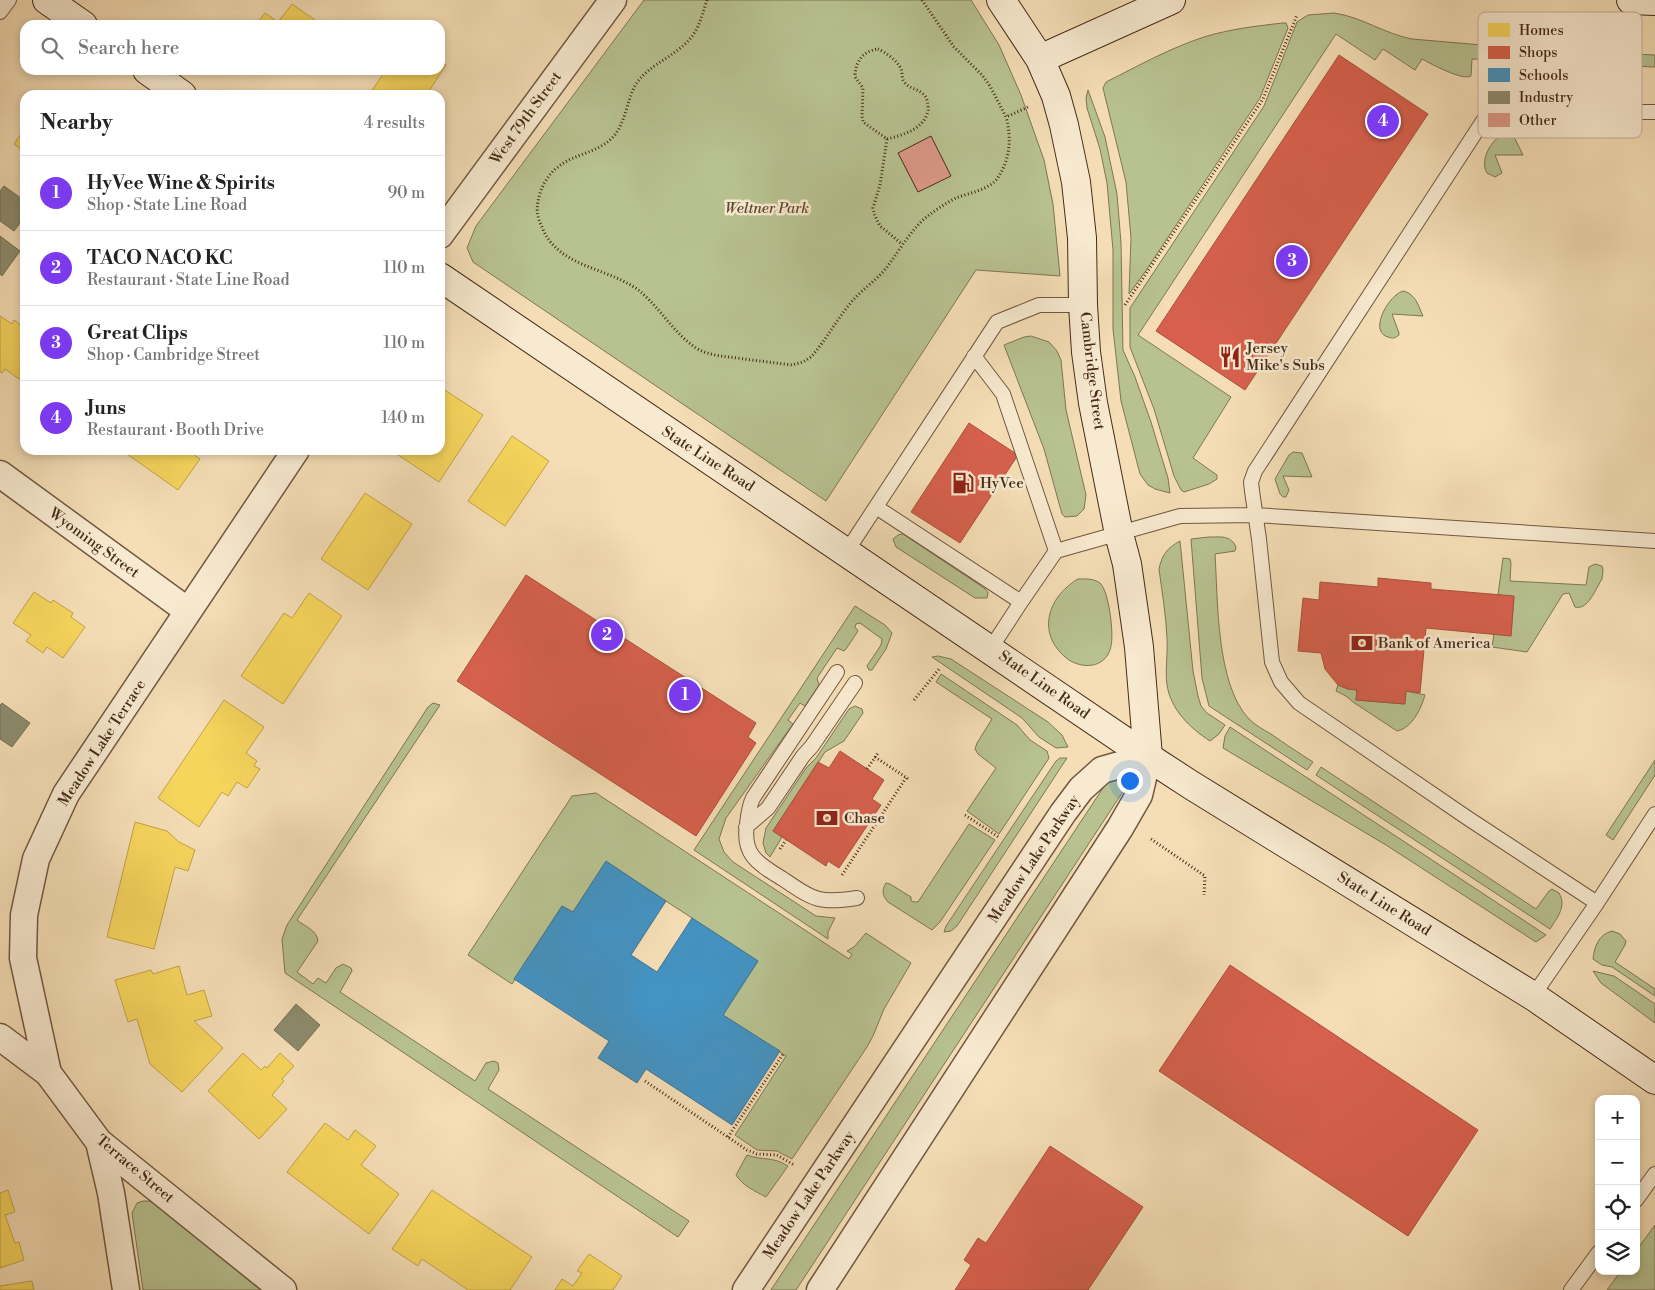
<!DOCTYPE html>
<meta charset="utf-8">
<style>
body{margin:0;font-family:"Libre Bodoni",serif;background:#f6f6f6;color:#222}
.controls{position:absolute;right:15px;bottom:15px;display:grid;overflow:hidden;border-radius:10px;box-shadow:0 2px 8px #0003}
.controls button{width:45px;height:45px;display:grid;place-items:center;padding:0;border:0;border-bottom:1px solid #e0e0e0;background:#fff;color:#222;font:25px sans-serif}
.you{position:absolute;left:1129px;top:780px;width:18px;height:18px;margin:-12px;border:4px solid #fff;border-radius:50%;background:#1a73e8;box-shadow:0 0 0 8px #1a73e833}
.badge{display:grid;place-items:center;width:32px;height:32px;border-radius:50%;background:#7c3aed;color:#fff;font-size:16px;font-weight:700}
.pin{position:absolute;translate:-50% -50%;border:2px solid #fff;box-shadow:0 1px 5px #0006}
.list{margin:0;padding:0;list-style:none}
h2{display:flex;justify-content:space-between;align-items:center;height:65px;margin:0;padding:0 20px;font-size:21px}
h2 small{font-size:16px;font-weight:400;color:#767676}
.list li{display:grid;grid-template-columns:32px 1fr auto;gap:15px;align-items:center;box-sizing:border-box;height:75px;padding:0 20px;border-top:1px solid #e0e0e0}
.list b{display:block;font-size:19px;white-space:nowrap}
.list p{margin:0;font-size:16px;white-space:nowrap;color:#767676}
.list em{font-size:16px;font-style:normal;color:#767676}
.icon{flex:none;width:28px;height:28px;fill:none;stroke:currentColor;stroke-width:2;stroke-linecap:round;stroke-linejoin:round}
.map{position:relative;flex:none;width:1655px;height:1290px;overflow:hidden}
.search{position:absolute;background:#fff;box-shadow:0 2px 8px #0003;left:20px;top:20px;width:425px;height:55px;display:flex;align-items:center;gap:12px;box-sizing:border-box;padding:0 18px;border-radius:15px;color:#767676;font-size:19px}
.panel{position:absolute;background:#fff;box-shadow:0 2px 8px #0003;left:20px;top:90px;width:425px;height:365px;border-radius:15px}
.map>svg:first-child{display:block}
.green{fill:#b8c291;stroke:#7f7654}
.homes{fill:#f6d55c;stroke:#c1a248}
.shops{fill:#d6604d;stroke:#ab503d}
.schools{fill:#4393c3;stroke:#447490}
.industry{fill:#8c8c6e;stroke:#776f54}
.building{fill:#dd9a89;stroke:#462a18}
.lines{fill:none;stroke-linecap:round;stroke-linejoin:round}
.lane-casing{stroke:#725740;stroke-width:16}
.street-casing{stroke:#725740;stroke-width:29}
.secondary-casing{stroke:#462a18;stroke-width:30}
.path{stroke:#462a18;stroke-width:3;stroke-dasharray:1 2.5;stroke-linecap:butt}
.lane{stroke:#f8ead0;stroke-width:14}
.street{stroke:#f8ead0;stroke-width:26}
.secondary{stroke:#f8ead0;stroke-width:28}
.labels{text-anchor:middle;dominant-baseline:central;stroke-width:5;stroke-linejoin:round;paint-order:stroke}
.street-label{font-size:15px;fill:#462a18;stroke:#f8ead0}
.park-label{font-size:15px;font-style:italic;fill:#5d4830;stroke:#f8ead0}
.poi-label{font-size:15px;fill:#462a18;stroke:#f8ead0;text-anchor:start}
.key{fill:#f8ead0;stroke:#c3b099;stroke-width:1}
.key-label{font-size:14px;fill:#462a18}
</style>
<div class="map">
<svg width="1655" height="1290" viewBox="0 0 1655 1290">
<rect width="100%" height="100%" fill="#f5deb6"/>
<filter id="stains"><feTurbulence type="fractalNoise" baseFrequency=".004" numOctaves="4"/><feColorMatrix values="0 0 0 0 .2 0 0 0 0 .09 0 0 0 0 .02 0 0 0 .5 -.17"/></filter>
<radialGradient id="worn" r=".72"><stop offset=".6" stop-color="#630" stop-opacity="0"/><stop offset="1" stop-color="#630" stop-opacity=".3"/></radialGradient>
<!-- green -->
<path class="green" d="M 644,0 L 971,0 L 999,45 L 1021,95 L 1044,160 L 1053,204 L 1060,276 L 976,270 L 826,501 L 473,262 L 467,248 L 476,226 Z
M 1334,13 C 1362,17 1385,34 1412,39 L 1540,50 L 1655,55 L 1655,67 L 1472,59 L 1471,76 C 1463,81 1431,64 1422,59 L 1415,70 L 1383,49 L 1375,60 L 1336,34 L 1138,335 L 1231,397 L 1193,458 L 1217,475 L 1217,479 L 1209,484 L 1184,492 L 1181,490 L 1174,476 L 1154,409 L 1130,347 L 1130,308 L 1264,106 L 1297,22 L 1308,15 Z
M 1283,23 L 1286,23 L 1288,28 L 1260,98 L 1145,272 L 1129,294 L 1131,238 L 1126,182 L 1103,88 L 1106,82 C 1138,66 1170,48 1204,37 C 1230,29 1256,26 1283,23 Z
M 1088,90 L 1105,137 L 1117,194 L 1121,243 L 1123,350 L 1135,377 L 1151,422 L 1168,478 L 1170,493 L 1155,489 L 1148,485 L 1140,474 L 1121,401 L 1113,329 L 1113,250 L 1107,183 L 1100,149 L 1087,108 L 1086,98 Z
M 1505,133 L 1514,137 L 1523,155 L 1495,155 L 1502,173 L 1495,177 L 1487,173 C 1479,160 1492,138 1505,133 Z
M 1404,291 C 1416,295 1418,305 1423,316 L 1392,314 L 1399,333 L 1399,335 C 1395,338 1393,339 1388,337 C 1367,331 1391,292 1404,291 Z
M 1031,336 L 1049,342 L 1057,351 L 1061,360 L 1066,410 L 1086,495 L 1084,509 L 1077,516 L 1065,517 L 1062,514 L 1044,449 L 1004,345 L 1024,337 Z
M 1293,452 L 1302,453 L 1312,477 L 1283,476 L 1289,490 L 1286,497 L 1283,497 L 1280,494 L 1275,479 L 1289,455 Z
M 903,534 L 984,588 L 988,592 L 987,598 L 975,598 L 896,547 L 893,539 L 898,535 Z
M 1209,537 C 1220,537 1231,535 1236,547 L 1235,551 L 1215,554 C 1218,601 1216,684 1249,719 C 1255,725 1264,730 1271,734 C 1285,744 1299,753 1313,762 L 1307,770 L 1209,706 L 1202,678 L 1191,539 Z
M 1180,541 L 1193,671 L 1198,696 L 1201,706 L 1207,713 L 1225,725 L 1219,734 L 1210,741 C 1190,728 1171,710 1167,685 C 1165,670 1168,653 1167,638 C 1166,615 1162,592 1159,569 C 1162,555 1167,548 1180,541 Z
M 1503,558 L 1510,559 L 1511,563 L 1510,581 L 1586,585 L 1589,567 L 1595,564 L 1602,566 L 1603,570 L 1602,579 C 1596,588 1588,611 1575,607 L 1569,593 L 1563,594 L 1527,652 L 1492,647 L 1494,634 L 1511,635 L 1514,597 L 1498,595 Z
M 1078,579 C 1085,579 1093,578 1100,583 C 1109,591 1114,634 1111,646 C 1107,667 1085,670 1069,660 C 1036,636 1046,598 1078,579 Z
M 855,606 L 885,625 L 892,633 L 886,649 L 872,670 L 869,670 L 867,666 L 881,645 L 882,639 L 860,623 L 856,624 L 855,627 L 858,631 L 846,649 L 844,651 L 837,648 L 817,678 L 819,685 L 805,706 L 800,703 L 788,720 L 793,724 L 726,818 L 719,839 L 724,852 L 733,862 L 816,916 L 835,918 L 828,932 L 828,939 L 694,850 Z
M 938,656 L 951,659 L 1048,722 L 1062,735 L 1068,747 L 1056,748 L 1039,737 L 1022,718 L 932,657 Z
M 941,674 L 1017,725 L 1030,740 L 1047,751 L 1049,758 L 999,834 L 967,811 L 996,768 L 978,754 L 975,749 L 977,743 L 992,719 L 936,682 Z
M 1338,685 L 1348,689 L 1357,690 L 1356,700 L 1404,704 L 1406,691 L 1425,695 C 1421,709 1412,728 1397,731 L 1353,702 L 1346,696 L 1336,691 Z
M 433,703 L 440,705 L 297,920 C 304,926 317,930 318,941 L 297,972 L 313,984 L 318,978 L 326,983 L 336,968 L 343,964 L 351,968 L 352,971 L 340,992 L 475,1081 L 486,1063 L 494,1061 L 498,1063 L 499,1070 L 488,1089 L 689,1221 L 678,1237 L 285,973 L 282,939 L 287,925 L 428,707 Z
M 855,706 L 862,709 L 863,713 L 844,741 L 825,752 L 773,831 L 782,837 L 770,857 L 766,853 L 763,843 L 766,828 L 806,768 L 816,758 L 849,709 Z
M 1230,727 L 1546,935 L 1536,942 L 1386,845 L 1223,748 L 1225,736 Z
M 1060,758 L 1067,758 L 957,926 L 951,931 L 944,932 L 946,926 L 1056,761 Z
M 1655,760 L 1655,775 L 1613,840 L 1606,835 Z
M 1321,767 L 1536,909 L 1549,891 L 1552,889 L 1559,893 C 1567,906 1557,918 1550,929 L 1316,775 Z
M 1113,780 L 1122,782 L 1124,787 L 1122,793 L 796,1290 L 771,1290 L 1107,782 Z
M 596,793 L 849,959 L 852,954 L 847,951 L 854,947 L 866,933 L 911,963 L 884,1009 L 873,1036 L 867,1047 L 792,1159 L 777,1151 L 757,1150 L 735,1135 L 786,1056 L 723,1015 L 758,961 L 606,862 L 573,912 L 562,906 L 512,984 L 468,955 L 572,796 Z
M 969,824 L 995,840 L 940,922 L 932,930 L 888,902 C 883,896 881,891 886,883 L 890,884 L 911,897 L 911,901 L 915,902 L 918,902 Z
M 1612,931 L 1620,934 L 1626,941 L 1625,945 L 1615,962 L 1655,989 L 1655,996 L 1612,967 L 1602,965 L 1593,959 C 1594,947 1599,934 1612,931 Z
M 1593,971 L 1614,976 L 1655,1004 L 1655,1023 L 1601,983 Z
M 747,1155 C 764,1161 772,1156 788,1166 L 766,1197 C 755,1191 743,1186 736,1175 Z
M 143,1201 L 149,1201 L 156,1204 L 264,1290 L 143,1290 L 132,1213 L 137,1203 Z
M 1655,1225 L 1655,1290 L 1607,1290 L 1621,1271 L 1636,1271 L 1636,1251 Z"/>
<!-- homes -->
<path class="homes" d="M 292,4 L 322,25 L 256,25 L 265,13 L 278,22 Z
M 440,61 L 446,65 L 427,94 L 428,95 L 369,95 L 386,70 L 396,70 L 398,72 L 399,70 L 440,70 Z
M 25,128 L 25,152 L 14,144 Z
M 0,316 L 12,324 L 14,320 L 25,328 L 25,371 L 19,379 L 5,369 L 2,373 L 0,372 Z
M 440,387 L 483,415 L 439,482 L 392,451 L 440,450 Z
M 512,436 L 549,461 L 505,526 L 468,501 Z
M 130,450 L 187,450 L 200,459 L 178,490 L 127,454 Z
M 365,493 L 412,524 L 368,590 L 321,559 Z
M 34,592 L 51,603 L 53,600 L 73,613 L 71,617 L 85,627 L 63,658 L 47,647 L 43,653 L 26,641 L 31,635 L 13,623 Z
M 309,593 L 342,616 L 283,704 L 241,676 L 284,613 L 292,618 Z
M 224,700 L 264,727 L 246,753 L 257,761 L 254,766 L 260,769 L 247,788 L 237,782 L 228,796 L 222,792 L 199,827 L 158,798 Z
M 135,822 L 167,831 L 179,842 L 195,850 L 188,871 L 175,867 L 154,949 L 107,937 Z
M 179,966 L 187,995 L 204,990 L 212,1016 L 194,1021 L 223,1048 L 182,1092 L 150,1064 L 137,1019 L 128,1022 L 115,980 L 151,970 L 153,974 Z
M 243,1053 L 261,1070 L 265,1066 L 267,1068 L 280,1053 L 294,1066 L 282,1079 L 284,1081 L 272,1095 L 287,1109 L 259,1139 L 208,1091 Z
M 325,1123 L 348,1140 L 355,1130 L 376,1146 L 361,1165 L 399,1194 L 369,1234 L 287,1172 Z
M 8,1190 L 15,1212 L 5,1215 L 15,1243 L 19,1242 L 24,1260 L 0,1268 L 0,1193 Z
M 432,1190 L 532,1257 L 510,1290 L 468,1290 L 422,1259 L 418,1266 L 392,1249 Z
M 589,1254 L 622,1276 L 613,1290 L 555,1290 L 562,1279 L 573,1286 L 582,1273 L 577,1271 Z
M 32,1281 L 34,1290 L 0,1290 L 0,1286 Z"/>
<!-- shops -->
<path class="shops" d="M 1339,55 L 1428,114 L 1245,390 L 1156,331 Z
M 969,423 L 1018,455 L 960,543 L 911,512 Z
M 526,575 L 756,723 L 748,737 L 756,743 L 696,836 L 457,681 Z
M 1378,578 L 1431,583 L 1431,589 L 1514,596 L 1511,636 L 1426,628 L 1420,693 L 1406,691 L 1405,704 L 1356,700 L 1357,690 L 1348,689 L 1338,685 L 1325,669 L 1321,653 L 1298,651 L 1303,598 L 1319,600 L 1320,582 L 1378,587 Z
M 840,751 L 884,780 L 872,799 L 881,805 L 839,868 L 828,861 L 826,866 L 773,831 L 818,762 L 829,768 Z
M 1230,965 L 1478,1130 L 1408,1236 L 1159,1071 Z
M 1050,1146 L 1143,1207 L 1088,1290 L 955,1290 L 971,1265 L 964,1260 L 978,1238 L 986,1243 Z"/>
<!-- schools -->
<path class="schools" d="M 606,861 L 666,901 L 631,955 L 657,972 L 692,918 L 758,961 L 723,1015 L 780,1051 L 732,1125 L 646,1069 L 637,1083 L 598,1058 L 609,1041 L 514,979 L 562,906 L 573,912 Z"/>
<!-- industry -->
<path class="industry" d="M 4,186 L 25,201 L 25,216 L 14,231 L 0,221 L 0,191 Z
M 0,236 L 20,251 L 2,276 L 0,274 Z
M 2,703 L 30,723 L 12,747 L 0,739 L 0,705 Z
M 296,1004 L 320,1025 L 298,1051 L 274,1030 Z"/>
<!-- building -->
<path class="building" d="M 931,136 L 951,176 L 918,192 L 898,153 Z"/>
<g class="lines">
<!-- lane casing -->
<g class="lane-casing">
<path id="lane" d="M 0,12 L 9,0
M 974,356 L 1003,394 L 1056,551 L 1180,516 L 1255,515 L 1655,541
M 876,507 L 1021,602 L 1056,551
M 847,551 L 997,322 L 1039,305 L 1083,305
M 991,648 L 1021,602
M 837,672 L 753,798 C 749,806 748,815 747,824 C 742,856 759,864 783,879 C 814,900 819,904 857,898
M 746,827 L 768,808 L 803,756 L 812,746 L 855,683
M 1597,903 L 1469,819 L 1299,703 L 1281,682 L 1272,662 L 1259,539 L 1252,491 L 1251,482 L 1255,471 L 1483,121 L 1495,114 L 1505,112 L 1655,112
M 1533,996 L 1597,903 L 1655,814
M 1636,1200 L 1655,1174
M 1571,1290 L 1599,1252"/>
</g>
<!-- street casing -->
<g class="street-casing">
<path id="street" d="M 440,235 L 613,0
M 0,474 L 188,611
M 0,1037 L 48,1073 L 99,1142 L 283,1290
M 48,1073 L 23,958 L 24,915 L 36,859 L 66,794 L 296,450
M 99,1142 L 111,1193 L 126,1290
M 746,1290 L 1063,813 L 1081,789 L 1102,770 L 1148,757
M 820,1290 L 1120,828 L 1139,795 L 1148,757"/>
</g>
<!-- secondary casing -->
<g class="secondary-casing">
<path id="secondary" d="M 47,0 L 83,25
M 1001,0 L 1040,59 L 1056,96 L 1064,125 L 1076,182 L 1082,238 L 1083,305 L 1086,352 L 1093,403 L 1119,534 L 1127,564 L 1139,647 L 1148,757
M 1631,0 L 1655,1
M 1040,59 L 1171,0
M 147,70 L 182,95
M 440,277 C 675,438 913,595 1148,757 L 1191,785 L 1533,996 L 1655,1080"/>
</g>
<!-- path -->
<path class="path" d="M 707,0 C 703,12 700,25 693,35 C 678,56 650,63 636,84 C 626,101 626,125 611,139 C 596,153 574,154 558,167 C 547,175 540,189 538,202 C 536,211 538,219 542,227 C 555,261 592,266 621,280 C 629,284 637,288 643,294 C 662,311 675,334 696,348 C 711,357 727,356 744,359 C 760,361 776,363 792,365 L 803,362 L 811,357 C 827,339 838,317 854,299 C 864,288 878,279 887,267 C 899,251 909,233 924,219 C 934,211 944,204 956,198 C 969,193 988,190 997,179 C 1010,160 1012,139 1006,117
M 922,0 L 954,47 L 982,75 L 990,86 L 1006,117 L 1028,107
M 878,49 C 885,52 898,61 901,69 C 903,74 901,79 905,83 C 910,89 919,89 924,95 C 928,99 928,105 928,110 C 925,129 903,135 887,139 L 863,122 L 862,116 L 863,88 L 855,77 C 855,63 862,51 878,49 Z
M 887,139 L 880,185 L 873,208 L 874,214 L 880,226 L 902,244
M 1125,305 L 1263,99 L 1297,15
M 914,700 L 940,668
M 875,757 L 910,780
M 867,769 L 878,753
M 965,815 L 1000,838
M 1151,839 L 1205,876 L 1204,895
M 780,849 L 786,840
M 842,875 L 906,778
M 645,1081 L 747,1150 L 757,1154 L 777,1155 L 794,1165
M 728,1137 L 783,1054"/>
<!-- lane -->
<use href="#lane" class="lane"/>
<!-- street -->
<use href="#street" class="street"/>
<!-- secondary -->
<use href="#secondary" class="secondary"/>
</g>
<!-- icons -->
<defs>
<g id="restaurant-bare" transform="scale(1.725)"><path d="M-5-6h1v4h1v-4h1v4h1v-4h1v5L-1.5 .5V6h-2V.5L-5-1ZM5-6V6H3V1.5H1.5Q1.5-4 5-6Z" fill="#8f2418" stroke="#f8ead0" stroke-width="2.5" paint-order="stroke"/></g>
<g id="fuel-bare" transform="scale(1.725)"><path d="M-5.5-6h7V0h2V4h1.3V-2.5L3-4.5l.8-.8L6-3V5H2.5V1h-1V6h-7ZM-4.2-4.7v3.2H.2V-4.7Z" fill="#8f2418" stroke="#f8ead0" stroke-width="2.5" paint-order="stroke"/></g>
<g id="bank-bare" transform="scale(1.725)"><path d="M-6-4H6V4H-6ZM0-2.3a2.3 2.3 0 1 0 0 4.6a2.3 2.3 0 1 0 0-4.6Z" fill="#8f2418" stroke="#f8ead0" stroke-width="2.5" paint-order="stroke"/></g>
</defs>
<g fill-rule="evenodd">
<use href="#restaurant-bare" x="1230" y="357"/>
<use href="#fuel-bare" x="963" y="483"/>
<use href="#bank-bare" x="1362" y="643"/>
<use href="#bank-bare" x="827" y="818"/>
</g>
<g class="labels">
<!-- street labels -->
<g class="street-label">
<text transform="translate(526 118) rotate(-54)">West 79th Street</text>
<text transform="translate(1092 371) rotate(83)">Cambridge Street</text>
<text transform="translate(708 459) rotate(33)">State Line Road</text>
<text transform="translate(94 543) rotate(36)">Wyoming Street</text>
<text transform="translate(1044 685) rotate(35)">State Line Road</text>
<text transform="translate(102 743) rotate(-57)">Meadow Lake Terrace</text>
<text transform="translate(1034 859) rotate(-56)">Meadow Lake Parkway</text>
<text transform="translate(1384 904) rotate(32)">State Line Road</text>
<text transform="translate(135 1169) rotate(40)">Terrace Street</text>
<text transform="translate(809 1195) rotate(-56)">Meadow Lake Parkway</text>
</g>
<!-- park labels -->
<g class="park-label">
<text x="767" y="208">Weltner Park</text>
</g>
<!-- poi labels -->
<g class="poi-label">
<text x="1246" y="348">Jersey<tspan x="1246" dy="17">Mike's Subs</tspan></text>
<text x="980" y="483">HyVee</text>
<text x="1378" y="643">Bank of America</text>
<text x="844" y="818">Chase</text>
</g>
</g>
<!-- legend -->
<rect x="1478" y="12" width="164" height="126" rx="8" class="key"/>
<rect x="1488" y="23" width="22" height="14" fill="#f6d55c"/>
<rect x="1488" y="46" width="22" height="13" fill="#d6604d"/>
<rect x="1488" y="68" width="22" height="14" fill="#4393c3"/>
<rect x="1488" y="91" width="22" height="13" fill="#8c8c6e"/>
<rect x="1488" y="113" width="22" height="14" fill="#dd9a89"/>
<g class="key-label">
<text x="1519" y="35">Homes</text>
<text x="1519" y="57">Shops</text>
<text x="1519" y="80">Schools</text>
<text x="1519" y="102">Industry</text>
<text x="1519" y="125">Other</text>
</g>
<rect width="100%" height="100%" filter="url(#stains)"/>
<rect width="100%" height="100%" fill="url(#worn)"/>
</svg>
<div class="controls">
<button>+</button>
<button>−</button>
<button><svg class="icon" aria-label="locate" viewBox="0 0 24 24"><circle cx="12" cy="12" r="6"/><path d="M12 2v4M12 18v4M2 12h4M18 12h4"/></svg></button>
<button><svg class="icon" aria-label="layers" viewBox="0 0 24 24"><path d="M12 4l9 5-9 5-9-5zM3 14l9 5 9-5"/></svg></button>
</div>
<div class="you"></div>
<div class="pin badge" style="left:685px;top:695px">1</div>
<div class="pin badge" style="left:607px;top:635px">2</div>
<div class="pin badge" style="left:1292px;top:261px">3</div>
<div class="pin badge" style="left:1383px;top:121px">4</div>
<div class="search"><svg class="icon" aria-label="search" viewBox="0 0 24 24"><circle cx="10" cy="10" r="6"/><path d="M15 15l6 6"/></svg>Search here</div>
<section class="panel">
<h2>Nearby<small>4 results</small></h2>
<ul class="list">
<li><span class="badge">1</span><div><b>HyVee Wine &amp; Spirits</b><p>Shop · State Line Road</p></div><em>90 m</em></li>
<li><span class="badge">2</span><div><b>TACO NACO KC</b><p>Restaurant · State Line Road</p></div><em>110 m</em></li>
<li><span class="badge">3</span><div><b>Great Clips</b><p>Shop · Cambridge Street</p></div><em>110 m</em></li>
<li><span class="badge">4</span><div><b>Juns</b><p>Restaurant · Booth Drive</p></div><em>140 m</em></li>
</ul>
</section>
</div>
